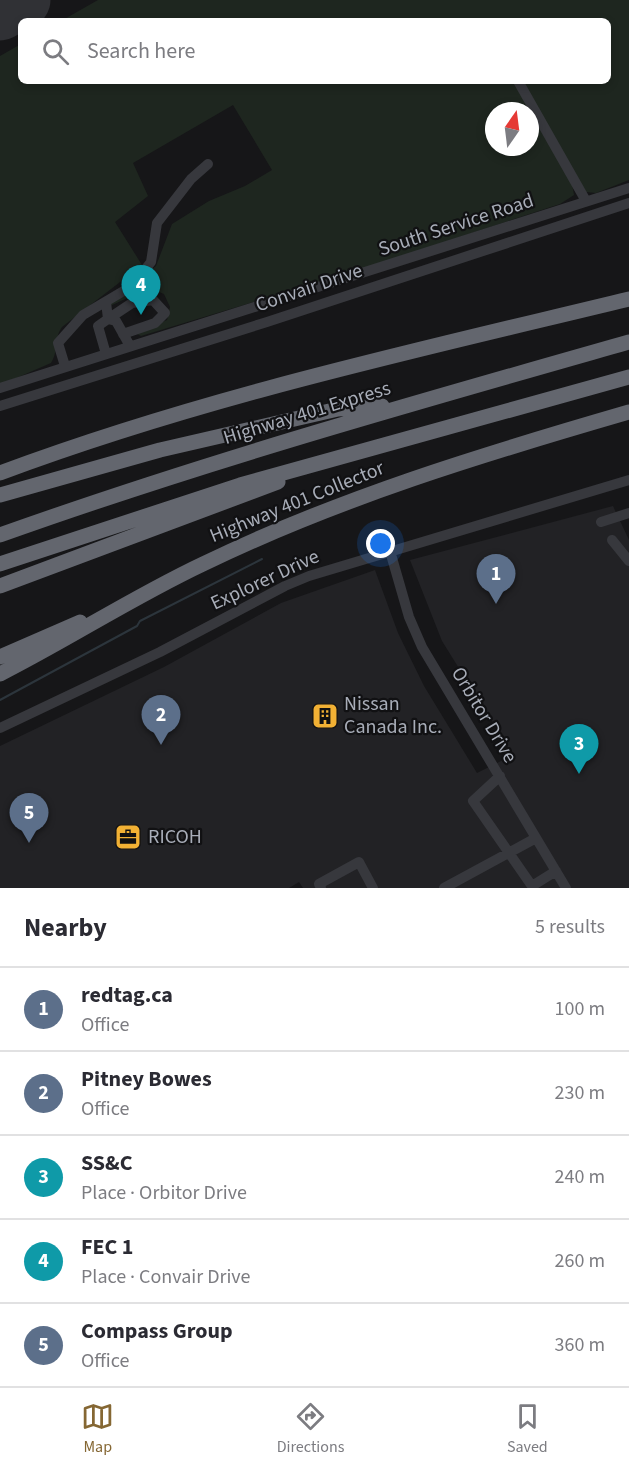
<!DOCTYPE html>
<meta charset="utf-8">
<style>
body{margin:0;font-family:"Source Sans 3",sans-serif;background:#f2f2f3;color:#2b2b33}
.compass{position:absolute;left:485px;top:102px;width:54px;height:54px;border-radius:50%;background:#fff;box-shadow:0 3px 9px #0003;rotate:14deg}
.you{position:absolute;left:381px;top:544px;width:21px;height:21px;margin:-15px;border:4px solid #fff;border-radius:50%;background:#1a73e8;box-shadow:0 0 0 9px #1a73e833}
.badge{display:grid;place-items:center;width:39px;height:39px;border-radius:50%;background:#856733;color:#fff;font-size:20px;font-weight:700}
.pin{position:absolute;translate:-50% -50px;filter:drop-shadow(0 2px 3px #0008)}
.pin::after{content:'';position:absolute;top:32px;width:21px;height:18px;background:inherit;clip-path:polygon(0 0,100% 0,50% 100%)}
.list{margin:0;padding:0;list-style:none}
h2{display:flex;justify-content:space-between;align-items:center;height:78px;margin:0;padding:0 24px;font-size:26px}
h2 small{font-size:20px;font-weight:400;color:#7c7c81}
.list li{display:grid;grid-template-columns:39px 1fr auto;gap:18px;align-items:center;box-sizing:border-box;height:84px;padding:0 24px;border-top:2px solid #e1e1e2}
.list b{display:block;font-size:22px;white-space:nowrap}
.list p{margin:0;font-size:20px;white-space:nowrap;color:#7c7c81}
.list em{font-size:20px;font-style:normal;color:#7c7c81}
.icon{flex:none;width:33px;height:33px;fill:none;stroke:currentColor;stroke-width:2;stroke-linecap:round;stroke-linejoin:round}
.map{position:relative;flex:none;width:629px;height:888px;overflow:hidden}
.search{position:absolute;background:#fff;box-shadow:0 3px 9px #0003;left:18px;right:18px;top:18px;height:66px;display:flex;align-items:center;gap:15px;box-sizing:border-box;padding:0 21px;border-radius:9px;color:#7c7c81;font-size:22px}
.sheet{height:498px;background:#fff}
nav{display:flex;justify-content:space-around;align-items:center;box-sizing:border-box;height:84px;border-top:2px solid #e1e1e2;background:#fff;font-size:16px;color:#7c7c81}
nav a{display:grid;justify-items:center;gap:3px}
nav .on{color:#856733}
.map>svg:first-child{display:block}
.built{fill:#222225}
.green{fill:#1e261f;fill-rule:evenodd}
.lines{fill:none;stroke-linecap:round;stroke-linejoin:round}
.stream{stroke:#2c353c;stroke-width:2}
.runway{stroke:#303135;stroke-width:57}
.minor{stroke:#37383d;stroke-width:10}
.highway{stroke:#63666e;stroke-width:15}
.labels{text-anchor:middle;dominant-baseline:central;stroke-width:4.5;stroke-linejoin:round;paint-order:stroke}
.street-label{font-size:20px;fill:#a8adb8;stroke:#111113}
.poi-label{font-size:20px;fill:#a8adb8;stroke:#111113;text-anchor:start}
</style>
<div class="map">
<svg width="629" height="888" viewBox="0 0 629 888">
<rect width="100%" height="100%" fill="#161618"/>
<!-- built -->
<path class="built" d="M 613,506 L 629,540 L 629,888 L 303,888 L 299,882 L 289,888 L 0,888 L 0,746 L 164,667 L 281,603 L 375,570 L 398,633 L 424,686 L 477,773 L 513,755 L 442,641 L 410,560 Z"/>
<!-- green -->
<path class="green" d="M 98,0 L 629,0 L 629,180 L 596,193 L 586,192 L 521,81 L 608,81 L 608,21 L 61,21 Z
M 21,44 L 21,81 L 513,81 L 572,184 L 574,195 L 560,204 L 350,273 L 141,336 L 135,333 L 167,320 L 170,307 L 164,294 L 149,288 L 110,306 L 112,301 L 156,266 L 172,224 L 209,201 L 245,186 L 272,170 L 233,105 L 133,163 L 148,196 L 115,222 L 142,265 L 62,327 C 53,340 59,351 51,363 L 0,385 L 0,56 ZM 494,111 L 530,111 L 530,147 L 494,147 Z"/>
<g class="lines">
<!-- stream -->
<path class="stream" d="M 0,700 L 137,626 L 140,621 L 262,559"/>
<!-- runway -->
<path class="runway" d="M 0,12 L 22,0"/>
<!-- minor -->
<path class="minor" d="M 518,81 L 586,201
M 123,334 L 155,323 L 165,313 L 153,300 L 132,303 L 108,319 L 116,321 L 130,346
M 106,354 L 98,326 L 108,319 L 106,302
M 65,366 L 58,343 L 83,315 L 132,286 L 151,262 L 157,223 L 191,179 L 208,164
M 0,388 L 629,188
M 0,406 L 267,322 L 629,203
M 601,522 L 629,513
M 612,540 L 629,561
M 390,551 L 409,617 L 422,647 L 566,888
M 0,728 L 160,652 L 285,586 L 309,576 L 629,480
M 500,776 L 473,801 L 532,886 L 556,871
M 321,888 L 319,884 L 359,862 L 373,888
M 444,888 L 536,838"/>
<!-- highway -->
<path class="highway" d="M 0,473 C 203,397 418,350 629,299
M 0,495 L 160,450 L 338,409 L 382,406
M 0,535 C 207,461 418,402 629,342
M 0,564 L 240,485 L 629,377
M 0,586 L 278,482
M 0,657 L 80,622
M 0,674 C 69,639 133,597 203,564 C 339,498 484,454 629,412"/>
</g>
<!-- icons -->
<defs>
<g id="building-square" transform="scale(1.35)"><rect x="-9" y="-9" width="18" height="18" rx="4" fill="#f2b134" stroke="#111113"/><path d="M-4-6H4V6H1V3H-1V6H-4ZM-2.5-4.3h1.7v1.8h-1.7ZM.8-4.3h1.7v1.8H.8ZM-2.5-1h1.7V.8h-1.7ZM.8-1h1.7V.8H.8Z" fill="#111"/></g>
<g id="office-square" transform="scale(1.35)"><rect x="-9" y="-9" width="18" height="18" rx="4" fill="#f2b134" stroke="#111113"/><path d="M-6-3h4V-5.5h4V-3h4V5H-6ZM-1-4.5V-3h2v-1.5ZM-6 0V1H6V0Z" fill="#111"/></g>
</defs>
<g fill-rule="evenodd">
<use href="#building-square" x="325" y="716"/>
<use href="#office-square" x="128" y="837"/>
</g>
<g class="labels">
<!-- street labels -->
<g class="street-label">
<text transform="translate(456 225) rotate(-18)">South Service Road</text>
<text transform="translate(309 288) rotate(-19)">Convair Drive</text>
<text transform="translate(307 413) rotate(-17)">Highway 401 Express</text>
<text transform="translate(297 502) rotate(-22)">Highway 401 Collector</text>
<text transform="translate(265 580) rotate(-25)">Explorer Drive</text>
<text transform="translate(484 715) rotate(59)">Orbitor Drive</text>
</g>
<!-- poi labels -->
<g class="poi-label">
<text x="344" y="704">Nissan<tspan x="344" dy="23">Canada Inc.</tspan></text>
<text x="148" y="837">RICOH</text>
</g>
</g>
</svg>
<svg class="compass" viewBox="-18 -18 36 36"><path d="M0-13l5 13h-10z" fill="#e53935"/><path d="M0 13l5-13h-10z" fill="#7c7c81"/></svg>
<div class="you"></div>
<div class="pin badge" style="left:496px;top:604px;background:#5c6f8a">1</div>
<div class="pin badge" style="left:161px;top:745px;background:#5c6f8a">2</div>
<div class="pin badge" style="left:579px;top:774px;background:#0f9aa8">3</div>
<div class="pin badge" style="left:141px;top:315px;background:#0f9aa8">4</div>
<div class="pin badge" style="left:29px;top:843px;background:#5c6f8a">5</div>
<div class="search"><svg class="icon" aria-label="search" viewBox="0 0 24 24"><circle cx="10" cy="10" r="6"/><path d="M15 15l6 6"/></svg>Search here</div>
</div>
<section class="sheet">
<h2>Nearby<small>5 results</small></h2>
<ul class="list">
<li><span class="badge" style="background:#5c6f8a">1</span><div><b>redtag.ca</b><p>Office</p></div><em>100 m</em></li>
<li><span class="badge" style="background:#5c6f8a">2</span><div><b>Pitney Bowes</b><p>Office</p></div><em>230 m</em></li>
<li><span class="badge" style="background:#0f9aa8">3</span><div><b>SS&amp;C</b><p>Place · Orbitor Drive</p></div><em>240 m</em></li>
<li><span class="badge" style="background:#0f9aa8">4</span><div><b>FEC 1</b><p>Place · Convair Drive</p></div><em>260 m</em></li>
<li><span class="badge" style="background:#5c6f8a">5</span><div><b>Compass Group</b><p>Office</p></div><em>360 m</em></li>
</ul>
</section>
<nav>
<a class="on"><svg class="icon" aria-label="map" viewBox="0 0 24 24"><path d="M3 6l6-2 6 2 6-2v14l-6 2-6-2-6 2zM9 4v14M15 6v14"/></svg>Map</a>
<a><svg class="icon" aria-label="directions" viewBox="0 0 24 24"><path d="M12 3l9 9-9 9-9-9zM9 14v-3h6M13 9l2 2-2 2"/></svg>Directions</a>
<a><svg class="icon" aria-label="saved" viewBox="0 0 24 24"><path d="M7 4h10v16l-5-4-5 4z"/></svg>Saved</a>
</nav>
